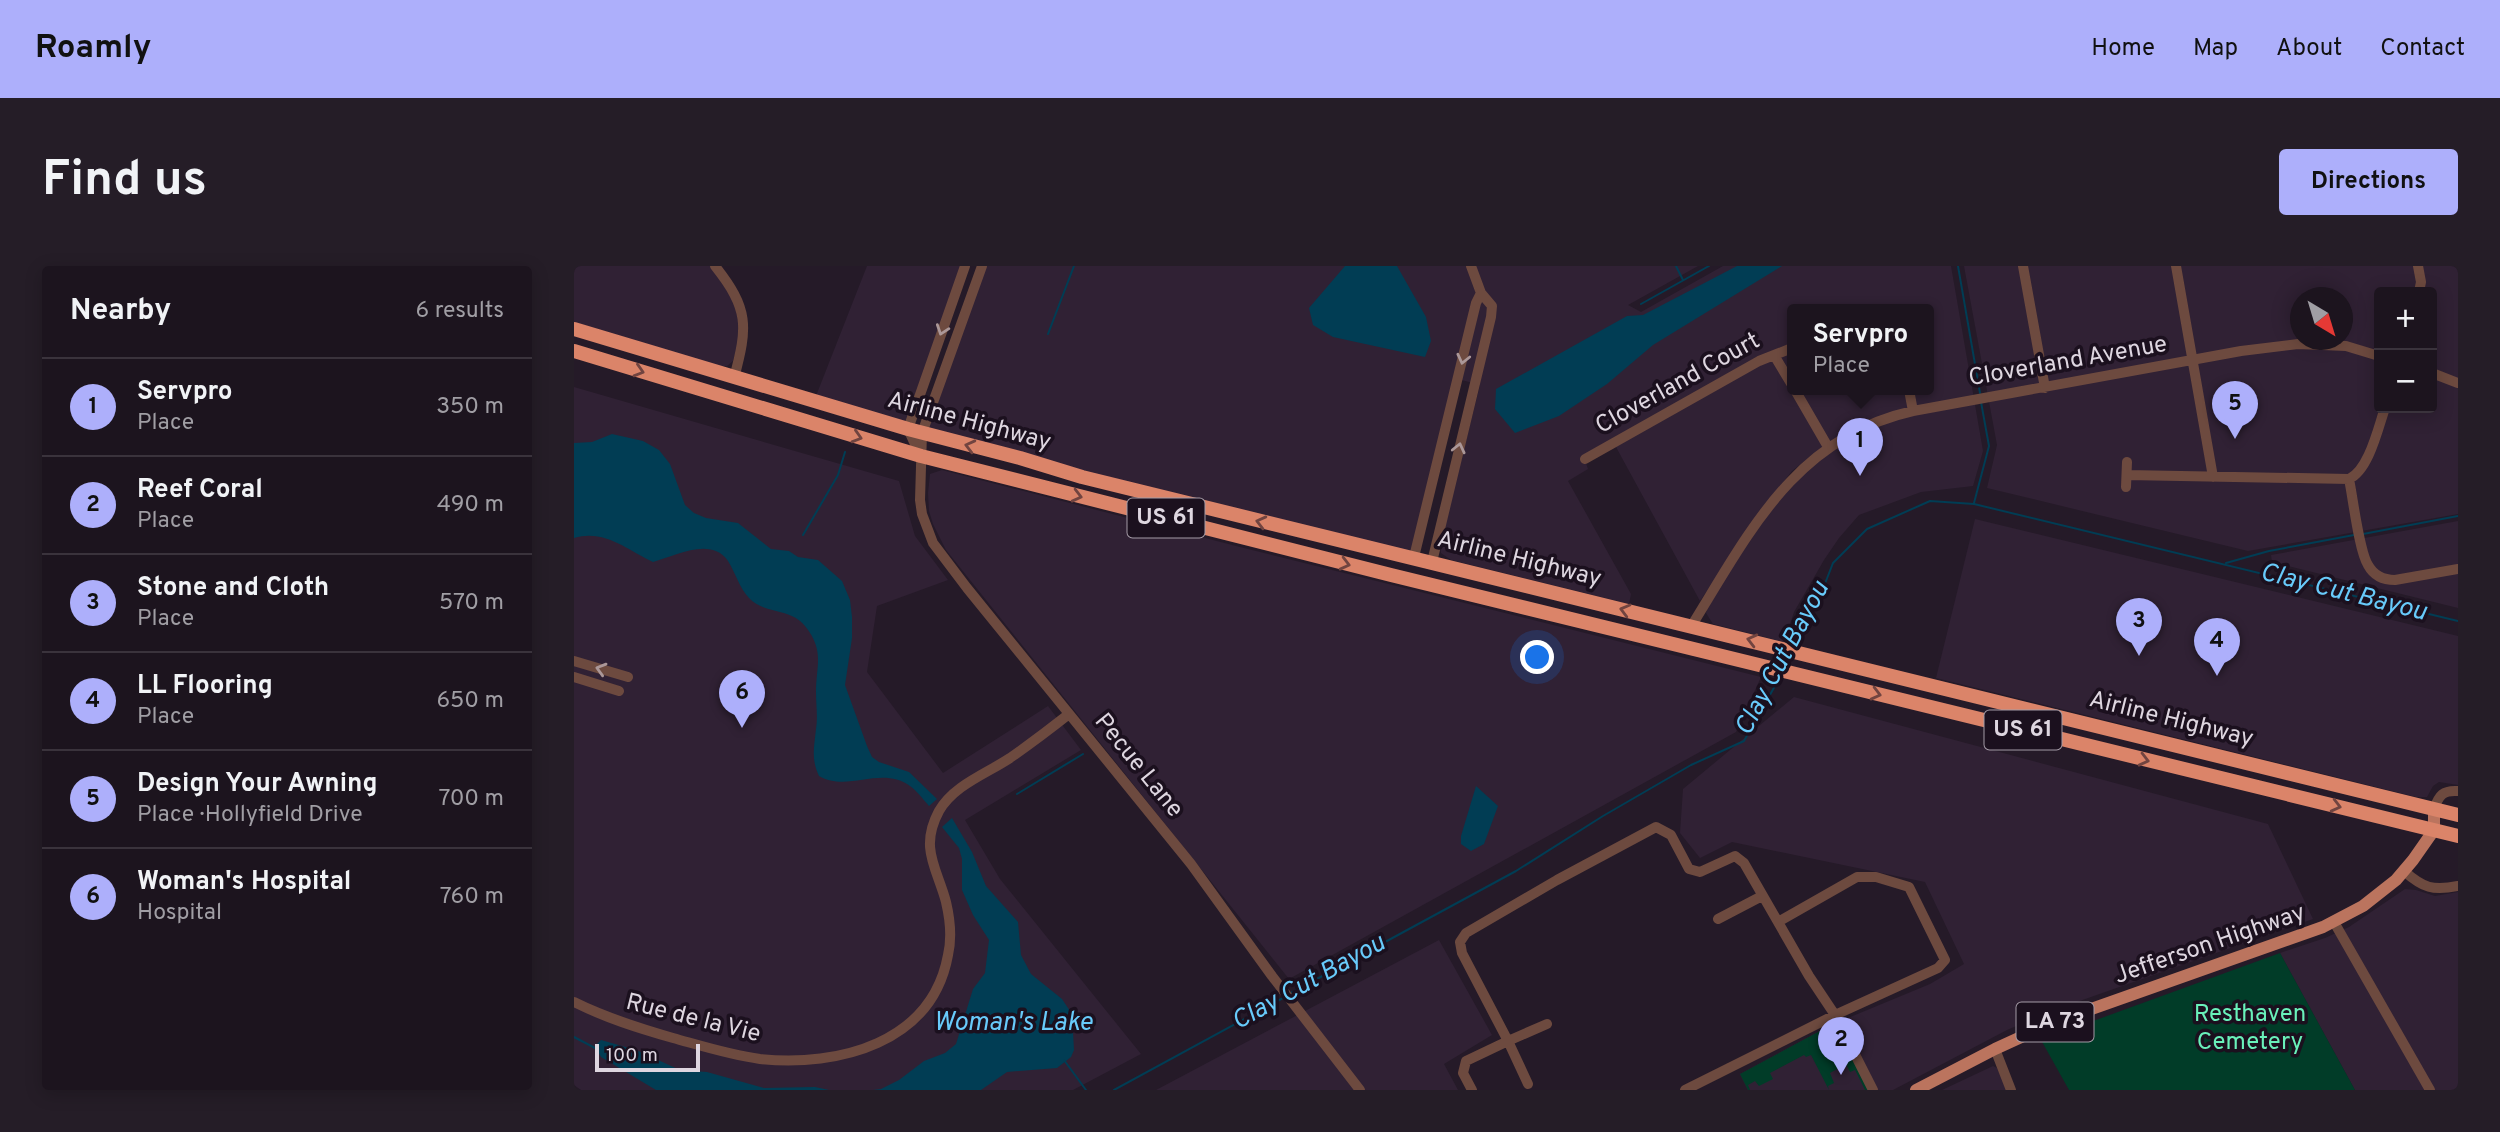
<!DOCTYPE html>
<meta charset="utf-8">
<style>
body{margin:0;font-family:Overpass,sans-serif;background:#251d27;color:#f1f3f6}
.controls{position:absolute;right:21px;top:21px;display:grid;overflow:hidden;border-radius:7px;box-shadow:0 4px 18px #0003}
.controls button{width:63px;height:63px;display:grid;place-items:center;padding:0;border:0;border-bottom:2px solid #3a333c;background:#1c141e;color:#f1f3f6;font:35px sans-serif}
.compass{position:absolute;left:1716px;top:21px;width:63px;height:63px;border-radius:50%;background:#1c141e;box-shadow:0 4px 18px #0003;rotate:142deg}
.scale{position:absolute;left:21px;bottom:18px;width:105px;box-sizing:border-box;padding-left:7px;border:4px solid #ded6e0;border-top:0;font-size:19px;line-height:24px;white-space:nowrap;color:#ded6e0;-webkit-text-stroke:5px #1b101e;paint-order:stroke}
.you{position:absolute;left:964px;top:392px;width:24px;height:24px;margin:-18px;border:5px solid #fff;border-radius:50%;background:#1a73e8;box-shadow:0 0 0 10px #1a73e833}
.badge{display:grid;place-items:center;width:46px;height:46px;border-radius:50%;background:#adaffb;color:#111;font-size:23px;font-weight:700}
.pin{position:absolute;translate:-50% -58px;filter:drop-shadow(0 2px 4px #0008)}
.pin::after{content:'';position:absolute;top:37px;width:24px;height:21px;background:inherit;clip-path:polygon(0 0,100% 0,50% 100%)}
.popup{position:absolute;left:1213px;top:38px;width:147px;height:91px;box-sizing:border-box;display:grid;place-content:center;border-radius:7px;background:#1c141e;filter:drop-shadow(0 2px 5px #0005);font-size:23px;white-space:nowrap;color:#a09ea4}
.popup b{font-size:26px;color:#f1f3f6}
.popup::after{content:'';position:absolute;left:50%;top:100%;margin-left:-14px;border:14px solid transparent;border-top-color:#1c141e}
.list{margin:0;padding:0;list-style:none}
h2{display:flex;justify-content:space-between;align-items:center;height:91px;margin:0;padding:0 28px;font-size:30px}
h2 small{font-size:23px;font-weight:400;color:#a09ea4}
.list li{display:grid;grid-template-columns:46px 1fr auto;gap:21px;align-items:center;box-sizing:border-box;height:98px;padding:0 28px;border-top:2px solid #3a333c}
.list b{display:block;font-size:26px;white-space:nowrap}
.list p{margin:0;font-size:23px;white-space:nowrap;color:#a09ea4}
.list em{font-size:23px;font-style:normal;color:#a09ea4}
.map{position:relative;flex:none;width:1884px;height:824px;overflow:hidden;border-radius:7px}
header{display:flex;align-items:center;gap:42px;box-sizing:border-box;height:98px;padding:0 35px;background:#adaffb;color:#111}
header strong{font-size:33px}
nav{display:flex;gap:38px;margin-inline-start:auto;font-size:24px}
.intro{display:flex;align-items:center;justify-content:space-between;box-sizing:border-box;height:168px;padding:0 42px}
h1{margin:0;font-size:49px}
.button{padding:18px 32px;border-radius:7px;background:#adaffb;color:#111;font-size:24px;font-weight:700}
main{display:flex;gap:42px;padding:0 42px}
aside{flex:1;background:#1c141e;border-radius:7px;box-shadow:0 4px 18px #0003}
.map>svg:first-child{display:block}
.built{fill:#302134;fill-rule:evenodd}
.green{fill:#013c28}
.water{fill:#013d54}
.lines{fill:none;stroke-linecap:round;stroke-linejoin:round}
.stream{stroke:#013d54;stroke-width:2}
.minor{stroke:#6d4a3f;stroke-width:10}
.major{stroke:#bb745e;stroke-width:12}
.highway{stroke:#db8469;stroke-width:14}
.oneway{stroke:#ab9798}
.oneway2{stroke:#714440}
.labels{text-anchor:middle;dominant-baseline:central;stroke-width:7;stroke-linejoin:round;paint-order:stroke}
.shield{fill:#1b101e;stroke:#a49ba6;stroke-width:2}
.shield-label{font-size:23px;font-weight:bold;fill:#ded6e0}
.street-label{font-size:24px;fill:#ded6e0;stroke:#1b101e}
.park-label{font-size:24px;fill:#69f1ba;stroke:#1b101e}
.water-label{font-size:26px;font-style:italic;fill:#68cbfb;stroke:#1b101e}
</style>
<header>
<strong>Roamly</strong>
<nav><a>Home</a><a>Map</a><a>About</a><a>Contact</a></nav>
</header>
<div class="intro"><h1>Find us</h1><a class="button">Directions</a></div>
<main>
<aside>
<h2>Nearby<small>6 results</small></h2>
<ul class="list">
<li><span class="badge">1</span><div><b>Servpro</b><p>Place</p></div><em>350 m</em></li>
<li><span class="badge">2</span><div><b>Reef Coral</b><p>Place</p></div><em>490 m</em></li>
<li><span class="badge">3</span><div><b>Stone and Cloth</b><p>Place</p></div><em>570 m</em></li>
<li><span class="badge">4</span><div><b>LL Flooring</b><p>Place</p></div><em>650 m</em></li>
<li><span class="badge">5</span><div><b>Design Your Awning</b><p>Place · Hollyfield Drive</p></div><em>700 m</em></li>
<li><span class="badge">6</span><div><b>Woman's Hospital</b><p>Hospital</p></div><em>760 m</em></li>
</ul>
</aside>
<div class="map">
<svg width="1884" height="824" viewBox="0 0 1884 824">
<rect width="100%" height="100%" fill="#251a28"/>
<!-- built -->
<path class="built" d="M 0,0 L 137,0 L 164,42 L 165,75 L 159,95 L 153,100 L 145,100 L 0,56 Z
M 293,0 L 391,0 L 334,163 L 240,135 Z
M 408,0 L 1124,0 L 1054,39 L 1067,46 L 1149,0 L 1377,0 L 1409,185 L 1399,220 L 1347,226 L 1285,249 L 1265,272 L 1250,294 L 1220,346 L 1210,376 L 1139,358 L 1132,347 L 1134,336 L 1204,234 L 1230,204 L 1282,168 L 1280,162 L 1256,175 L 1218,205 L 1192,238 L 1126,335 L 1042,181 L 1012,197 L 1014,203 L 994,215 L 1057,328 L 1055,338 L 877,294 L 867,287 L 866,278 L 906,119 L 884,113 L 840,291 L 348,167 ZM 1218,44 L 1354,44 L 1354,124 L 1218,124 Z
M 1390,0 L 1884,0 L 1884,248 L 1674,285 L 1413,222 L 1423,179 ZM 1805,26 L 1858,26 L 1858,142 L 1805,142 ZM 1727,32 L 1769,32 L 1769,74 L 1727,74 Z
M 0,121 L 325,215 L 341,270 L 374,314 L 303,340 L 293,406 L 369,507 L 474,440 L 507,484 L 391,554 L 426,613 L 567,788 L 499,824 L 7,824 L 0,819 Z
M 368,204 L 666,281 L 1187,411 L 1162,466 L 715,713 L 372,284 L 359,258 L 355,245 L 354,227 L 356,208 Z
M 1401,253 L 1884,370 L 1884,519 L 1865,516 L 1859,520 L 1853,531 L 1842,531 L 1362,412 Z
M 1884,255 L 1884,342 L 1698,296 L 1697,289 Z
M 1220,431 L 1694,558 L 1739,653 L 1480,744 L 1433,764 L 1319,824 L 1174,824 L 1166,808 L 1257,759 L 1356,718 L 1390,698 L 1351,616 L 1158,576 L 1126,592 L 1106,567 L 1109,523 Z
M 1831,623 L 1842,624 L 1861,630 L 1884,626 L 1884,824 L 1781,824 L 1706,687 L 1751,672 L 1775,661 Z
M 865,674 L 918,769 L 870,798 L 884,824 L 582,824 Z
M 1419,800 L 1423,802 L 1434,824 L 1368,824 Z"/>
<!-- green -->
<path class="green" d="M 1706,687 L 1781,824 L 1495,824 L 1467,774 Z
M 1257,759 L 1265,765 L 1296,824 L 1291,824 L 1281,804 L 1276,806 L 1272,798 L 1256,807 L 1260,817 L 1254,820 L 1255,824 L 1237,789 L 1232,791 L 1230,789 L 1196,807 L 1199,813 L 1185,820 L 1181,815 L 1174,819 L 1176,824 L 1174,824 L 1166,808 Z"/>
<!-- water -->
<path class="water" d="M 771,0 L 823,0 L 852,51 L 857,75 L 851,91 L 759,71 L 739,59 L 735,42 Z
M 1163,0 L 1208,0 L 1079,79 L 1033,118 L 985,150 L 941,167 L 921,143 L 922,123 L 1053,50 L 1069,49 Z
M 38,168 L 69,175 L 85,184 L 96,198 L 111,239 L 120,247 L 132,252 L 164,257 L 197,283 L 215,285 L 224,291 L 244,294 L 268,315 L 276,334 L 278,351 L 278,372 L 271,419 L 293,480 L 298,491 L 305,496 L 335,506 L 363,533 L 355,540 C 349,533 343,525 336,520 C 307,499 274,527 245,510 C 237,493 240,482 242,463 C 244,451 242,439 242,426 C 242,399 251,385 231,360 C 216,341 191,349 175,332 C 165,321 162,308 154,295 C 137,270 101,290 79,296 C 53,284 31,263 0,272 L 0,177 L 18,176 Z
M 902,520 L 924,540 L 910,578 L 897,585 L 887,578 L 887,570 Z
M 378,552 L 398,586 L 412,620 L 444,656 L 447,689 L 457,708 L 488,733 L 498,748 L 500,784 L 497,791 L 483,802 L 433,806 L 407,824 L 299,824 L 307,823 L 325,814 L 350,795 L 371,787 L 382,778 L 399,723 L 411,707 L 415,674 L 399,649 L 388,624 L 388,593 L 385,582 L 368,561 Z
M 27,774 L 62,784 L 106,804 L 133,806 L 190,822 L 241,821 L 255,824 L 82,824 L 27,791 L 21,780 Z"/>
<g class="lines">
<!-- stream -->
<path class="stream" d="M 1102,0 L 1109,14
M 1384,0 L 1406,127
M 1067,38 L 1135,0
M 474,68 L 500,0
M 1400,237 L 1415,180 L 1407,136
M 1789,268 L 1884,250
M 229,269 L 264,209 L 271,186
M 1652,297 L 1695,285 L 1780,269
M 1221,381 L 1245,333 L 1259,297 L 1293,263 L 1356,235 L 1400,238 L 1884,355
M 443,528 L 509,488
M 717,727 L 942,605 L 1029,550 L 1117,499 L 1170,475 L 1206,411
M 0,771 L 21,782
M 490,794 L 512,824
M 540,824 L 709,732"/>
<!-- minor -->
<path class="minor" d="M 141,0 C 175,43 174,60 160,112
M 408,0 L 348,167 L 346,234 L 348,248 L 359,277 L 393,322 L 617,598 L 698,710 L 786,824
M 1449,0 L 1471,122
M 1602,0 L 1639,211
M 1844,0 L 1847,16 L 1845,26
M 1200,89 L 1218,119
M 1858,107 L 1884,117
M 1221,124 L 1254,181
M 1335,124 L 1339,145
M 345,187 L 334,163 L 391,0
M 1011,193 L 1185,95 L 1218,82
M 1553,209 L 1775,213 C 1795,204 1804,162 1811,142
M 1775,213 C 1779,232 1785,285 1794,299 C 1800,310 1810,314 1821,314 L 1884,303
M 1552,221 L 1553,196
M 840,291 L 902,37 L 907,27
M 858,296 L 917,51 L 918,40 L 907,27 L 897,0
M 1118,359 C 1176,265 1222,171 1339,145 L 1667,85 L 1724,78 L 1772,80 L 1805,90
M 0,395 L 54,411
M 0,411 L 45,425
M 1860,543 C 1865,529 1869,524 1884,525
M 1830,605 C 1849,622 1859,625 1884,620
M 1144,653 L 1188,630
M 1760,656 L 1856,824
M 0,736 C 32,752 64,762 99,772 C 128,780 156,789 186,793 C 265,801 358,777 374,689 C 378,672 376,653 372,636 C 363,602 345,582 365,545 C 380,519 412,508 436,492 C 456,478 476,463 495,448
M 1421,783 L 1437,824
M 954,818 L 934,775 L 973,758
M 898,824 L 889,807 L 892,795 L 934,775 L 888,687 L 886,676 L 892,667 L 983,614 L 1082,561 L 1097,569 L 1115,603 L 1126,606 L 1161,590 L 1170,597 L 1235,710 L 1261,749 L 1299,824
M 1111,824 L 1261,749 L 1364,702 L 1371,694 L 1335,621 L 1302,611 L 1283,611 L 1204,656"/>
<!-- major -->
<path class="major" d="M 1342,824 L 1421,783 L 1478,757 L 1749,661 L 1789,640 L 1822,614 L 1839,594 L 1860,564 L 1860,543"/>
<!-- highway -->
<path class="highway" d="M 0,63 L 334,163 L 446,192 L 508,211 L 1884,549
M 0,85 L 347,190 L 817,309 L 1884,570"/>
</g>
<!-- one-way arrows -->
<defs><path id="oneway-chevron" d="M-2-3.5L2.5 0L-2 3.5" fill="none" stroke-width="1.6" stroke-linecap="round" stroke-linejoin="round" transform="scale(1.75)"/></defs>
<g class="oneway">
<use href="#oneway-chevron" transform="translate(368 64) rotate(109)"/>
<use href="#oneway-chevron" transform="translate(889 93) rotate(103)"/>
<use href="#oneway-chevron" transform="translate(885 182) rotate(-77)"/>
<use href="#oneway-chevron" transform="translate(27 403) rotate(-164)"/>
</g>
<g class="oneway2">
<use href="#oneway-chevron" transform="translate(65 105) rotate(17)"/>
<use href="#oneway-chevron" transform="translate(283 171) rotate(17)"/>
<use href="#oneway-chevron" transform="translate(396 180) rotate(-166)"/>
<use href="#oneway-chevron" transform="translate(503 230) rotate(14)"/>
<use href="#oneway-chevron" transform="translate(687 256) rotate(-166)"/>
<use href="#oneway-chevron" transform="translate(771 298) rotate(14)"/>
<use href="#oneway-chevron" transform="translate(1051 344) rotate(-165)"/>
<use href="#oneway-chevron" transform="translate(1178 374) rotate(-166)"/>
<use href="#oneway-chevron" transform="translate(1302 428) rotate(14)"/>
<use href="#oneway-chevron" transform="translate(1570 494) rotate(14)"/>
<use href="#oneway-chevron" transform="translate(1762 540) rotate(14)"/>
</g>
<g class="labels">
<!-- shield labels -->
<g class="shield">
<rect x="553.5" y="232.5" width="77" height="39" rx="5"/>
<rect x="1410.5" y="444.5" width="77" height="39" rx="5"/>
<rect x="1442.5" y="736.5" width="77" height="39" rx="5"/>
</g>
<g class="shield-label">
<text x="592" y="252">US 61</text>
<text x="1449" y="464">US 61</text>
<text x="1481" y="756">LA 73</text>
</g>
<!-- street labels -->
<g class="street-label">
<text transform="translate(1494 96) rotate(-10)">Cloverland Avenue</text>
<text transform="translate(1104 118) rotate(-29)">Cloverland Court</text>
<text transform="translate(395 156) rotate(15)">Airline Highway</text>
<text transform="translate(945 294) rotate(14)">Airline Highway</text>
<text transform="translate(1597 454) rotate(14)">Airline Highway</text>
<text transform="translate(564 500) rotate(51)">Pecue Lane</text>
<text transform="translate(1636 679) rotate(-19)">Jefferson Highway</text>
<text transform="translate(119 753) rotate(14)">Rue de la Vie</text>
</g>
<!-- park labels -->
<g class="park-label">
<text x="1676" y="749">Resthaven<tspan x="1676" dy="28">Cemetery</tspan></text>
</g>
<!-- water labels -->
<g class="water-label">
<text transform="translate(1769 327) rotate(14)">Clay Cut Bayou</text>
<text transform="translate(1209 393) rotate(-62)">Clay Cut Bayou</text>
<text transform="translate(735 717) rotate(-29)">Clay Cut Bayou</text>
<text x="439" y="757">Woman's Lake</text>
</g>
</g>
</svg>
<div class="controls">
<button>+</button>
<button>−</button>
</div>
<svg class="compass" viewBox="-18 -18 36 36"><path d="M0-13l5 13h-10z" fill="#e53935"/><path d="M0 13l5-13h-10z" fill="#a09ea4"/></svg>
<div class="scale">100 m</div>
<div class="you"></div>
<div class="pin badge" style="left:1286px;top:210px">1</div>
<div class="popup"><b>Servpro</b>Place</div>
<div class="pin badge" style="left:1267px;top:809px">2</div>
<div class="pin badge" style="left:1565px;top:390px">3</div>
<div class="pin badge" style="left:1643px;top:410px">4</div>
<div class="pin badge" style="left:1661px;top:173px">5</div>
<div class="pin badge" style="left:168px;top:462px">6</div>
</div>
</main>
